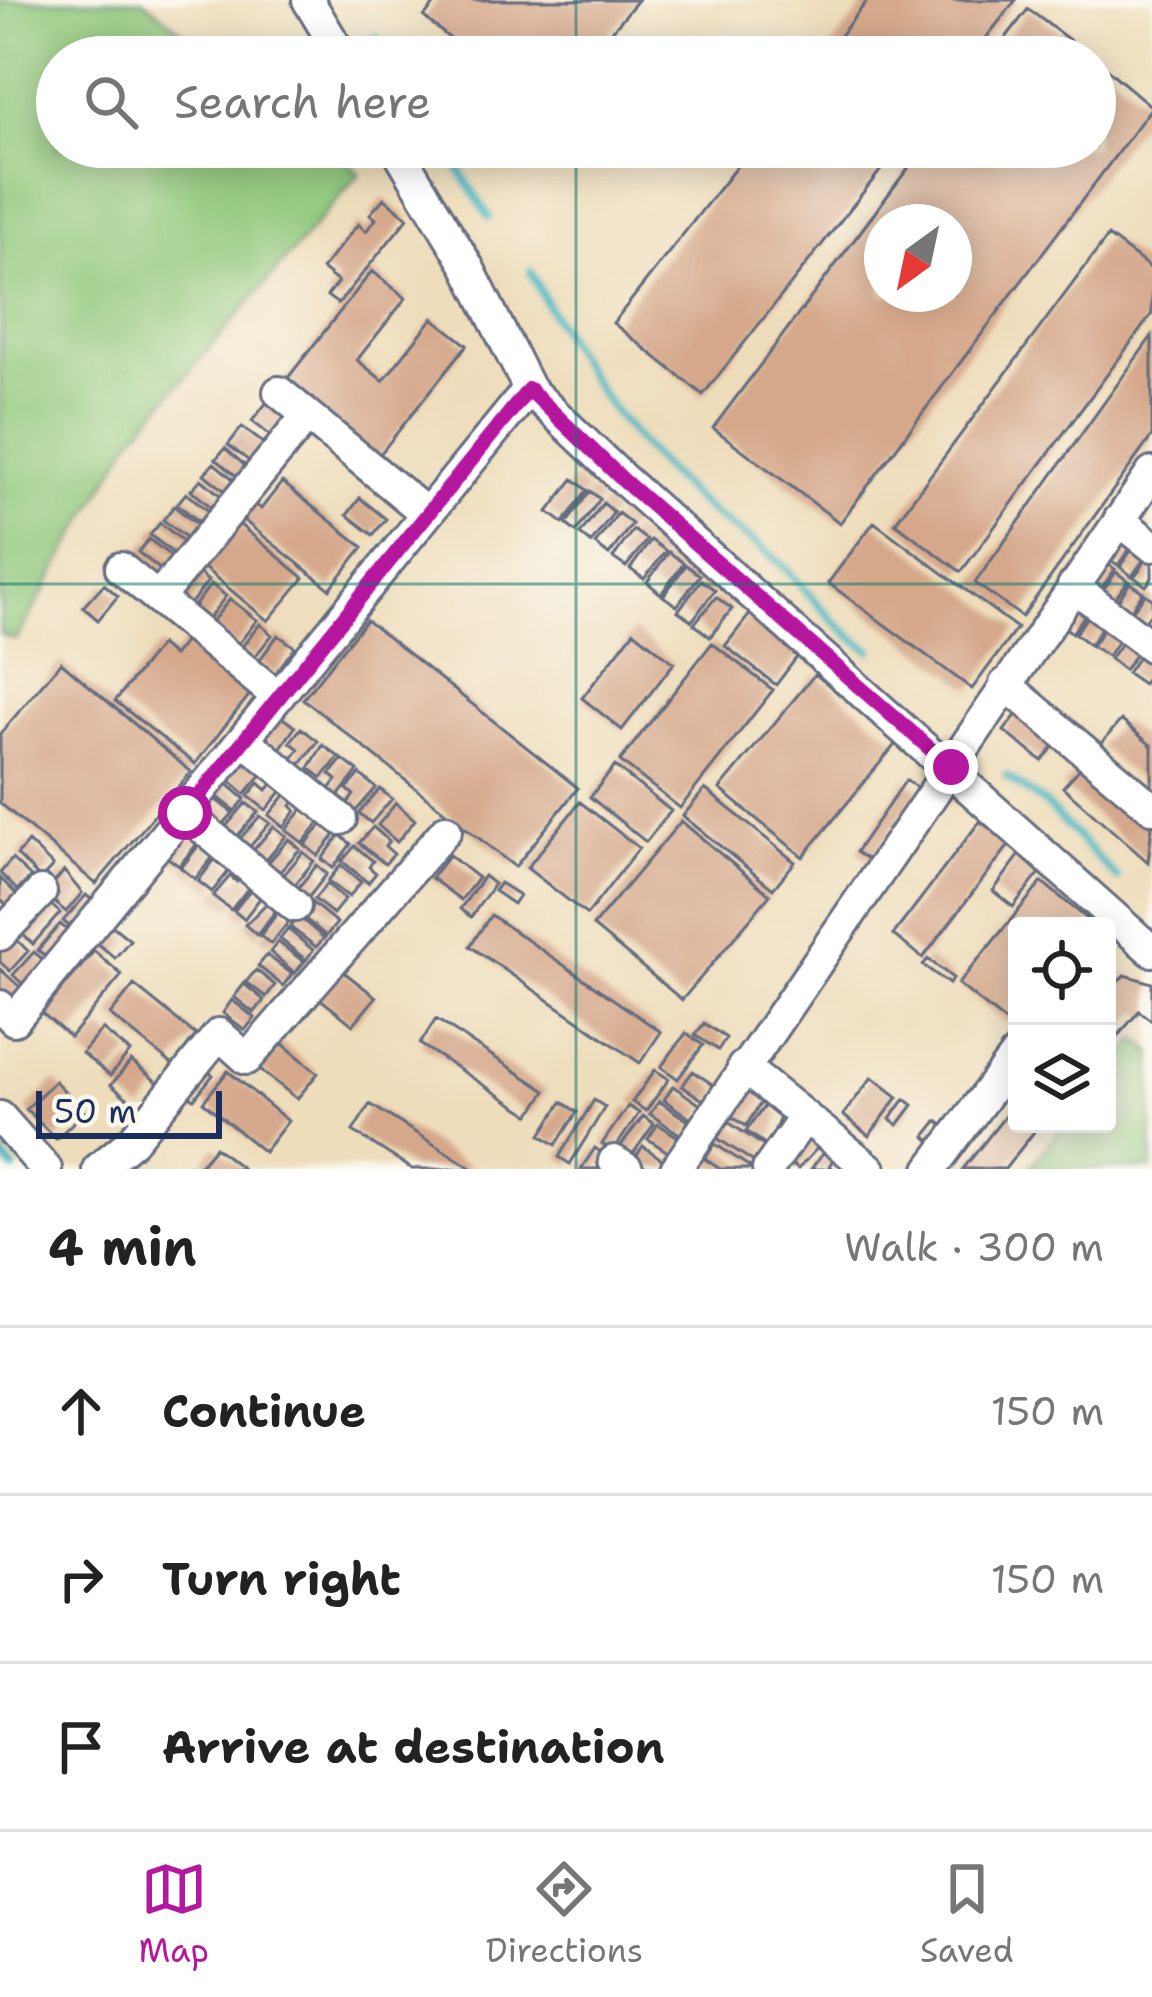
<!DOCTYPE html>
<meta charset="utf-8">
<style>
body{margin:0;font-family:"Shantell Sans",sans-serif;background:#f6f6f6;color:#222}
.controls{position:absolute;right:36px;bottom:36px;display:grid;overflow:hidden;border-radius:12px;box-shadow:0 6px 30px #0003}
.controls button{width:108px;height:108px;display:grid;place-items:center;padding:0;border:0;border-bottom:3px solid #e0e0e0;background:#fff;color:#222;font:60px sans-serif}
.compass{position:absolute;left:864px;top:204px;width:108px;height:108px;border-radius:50%;background:#fff;box-shadow:0 6px 30px #0003;rotate:213deg}
.scale{position:absolute;left:36px;bottom:30px;width:186px;box-sizing:border-box;padding-left:12px;border:6px solid #1b2f5e;border-top:0;font-size:33px;line-height:42px;white-space:nowrap;color:#1b2f5e;-webkit-text-stroke:9px #fbf7ec;paint-order:stroke}
.stop{position:absolute;width:36px;height:36px;margin:-27px;border:9px solid #b5179e;border-radius:50%;background:#fff}
.stop.end{background:#b5179e;border-color:#fff;box-shadow:0 3px 12px #0008}
.list{margin:0;padding:0;list-style:none}
h2{display:flex;justify-content:space-between;align-items:center;height:156px;margin:0;padding:0 48px;font-size:51px}
h2 small{font-size:39px;font-weight:400;color:#767676}
.list li{display:grid;grid-template-columns:78px 1fr auto;gap:36px;align-items:center;box-sizing:border-box;height:168px;padding:0 48px;border-top:3px solid #e0e0e0}
.list b{display:block;font-size:45px;white-space:nowrap}
.list em{font-size:39px;font-style:normal;color:#767676}
.icon{flex:none;width:66px;height:66px;fill:none;stroke:currentColor;stroke-width:2;stroke-linecap:round;stroke-linejoin:round}
.map{position:relative;flex:none;width:1152px;height:1169px;overflow:hidden}
.search{position:absolute;background:#fff;box-shadow:0 6px 30px #0003;left:36px;right:36px;top:36px;height:132px;display:flex;align-items:center;gap:30px;box-sizing:border-box;padding:0 42px;border-radius:66px;color:#767676;font-size:45px}
.sheet{height:660px;background:#fff}
nav{display:flex;justify-content:space-around;align-items:center;box-sizing:border-box;height:168px;border-top:3px solid #e0e0e0;background:#fff;font-size:33px;color:#767676}
nav a{display:grid;justify-items:center;gap:6px}
nav .on{color:#b5179e}
.map>svg:first-child{display:block}
.green{fill:#90c87c;stroke:#567c6d;stroke-width:3}
.lines{fill:none;stroke-linecap:round;stroke-linejoin:round}
.stream{stroke:#49b8c2;stroke-width:8}
.building{fill:#d5a88b;fill-rule:evenodd}
.minor-casing{stroke:#656c7f;stroke-width:36}
.minor{stroke:#fff;stroke-width:30}
.route{stroke:#b5179e;stroke-width:15}
.grid{fill:none;stroke:#0f766e;stroke-width:3;stroke-opacity:0.55}
</style>
<div class="map">
<svg width="1152" height="1169" viewBox="0 0 1152 1169">
<rect width="100%" height="100%" fill="#fbf7ec"/>
<filter id="ink" filterUnits="userSpaceOnUse"><feTurbulence type="fractalNoise" baseFrequency=".00833" numOctaves="2"/><feDisplacementMap in="SourceGraphic" scale="24" xChannelSelector="R" yChannelSelector="G"/><feConvolveMatrix kernelMatrix="1 2 1 2 8 2 1 2 1" color-interpolation-filters="sRGB"/></filter>
<filter id="wash" filterUnits="userSpaceOnUse"><feTurbulence type="fractalNoise" baseFrequency=".004" numOctaves="4" result="noise"/><feDisplacementMap in="SourceGraphic" scale="48" xChannelSelector="R" yChannelSelector="G"/><feGaussianBlur stdDeviation="2.7" result="paint"/><feColorMatrix in="noise" values="0 0 0 0 0 0 0 0 0 0 0 0 0 0 0 0 0 1.4 0 .05"/><feComposite in="paint" operator="in"/></filter>
<g filter="url(#wash)">
<rect width="100%" height="100%" fill="#edb"/>
<!-- green -->
<path class="green" d="M 0,0 L 143,0 L 214,57 L 57,57 L 57,147 L 327,147 L 360,173 L 131,440 L 16,640 L 0,634 Z
M 1137,1039 L 1152,1052 L 1152,1169 L 1028,1169 L 1066,1124 L 1107,1124 L 1107,1075 Z"/>
<g class="lines">
<!-- stream -->
<path class="stream" d="M 375,36 L 389,57
M 445,147 L 489,217
M 531,272 C 574,364 631,447 711,512 C 733,530 758,543 778,561 C 809,591 834,628 871,650
M 1006,776 L 1044,803 L 1117,878
M 0,1154 L 14,1169"/>
</g>
<g id="blocks">
<!-- building -->
<path class="building" d="M 438,0 L 638,0 L 590,57 L 472,57 L 424,17 Z
M 868,0 L 1016,0 L 971,57 L 823,57 Z
M 1028,9 L 1092,57 L 991,57 Z
M 1095,59 L 1152,107 L 840,523 L 713,428 L 924,147 L 1095,147 ZM 882,222 L 954,222 L 954,294 L 882,294 Z
M 752,147 L 899,147 L 703,395 L 613,323 Z
M 384,198 L 408,218 L 338,304 L 327,296 L 338,282 L 322,269 L 358,224 L 366,231 L 376,219 L 370,214 Z
M 1108,236 L 1152,269 L 1152,314 L 961,572 L 895,523 Z
M 372,271 L 406,298 L 357,360 L 383,381 L 433,318 L 467,345 L 377,458 L 283,384 Z
M 1152,336 L 1152,436 L 1022,617 L 975,583 Z
M 267,402 L 294,422 L 278,442 L 252,421 Z
M 242,427 L 267,446 L 253,464 L 228,445 Z
M 225,448 L 250,470 L 241,480 L 216,459 Z
M 214,463 L 239,484 L 230,495 L 204,474 Z
M 201,479 L 226,500 L 217,512 L 191,490 Z
M 573,479 L 587,490 L 563,523 L 548,512 Z
M 282,482 L 363,547 L 330,589 L 242,519 L 254,504 L 261,509 Z
M 590,491 L 600,499 L 576,532 L 566,524 Z
M 186,493 L 213,514 L 203,525 L 177,504 Z
M 360,498 L 386,519 L 373,535 L 347,515 Z
M 603,503 L 614,512 L 591,543 L 580,534 Z
M 174,506 L 202,528 L 191,541 L 163,520 Z
M 618,513 L 632,524 L 609,555 L 595,544 Z
M 874,522 L 1017,628 L 972,689 L 828,583 Z
M 160,523 L 188,545 L 178,557 L 150,535 Z
M 239,524 L 304,578 L 268,621 L 203,567 Z
M 633,530 L 647,540 L 626,567 L 613,558 Z
M 1122,534 L 1134,543 L 1118,565 L 1105,557 Z
M 149,539 L 177,561 L 166,574 L 138,552 Z
M 651,540 L 666,551 L 644,579 L 630,569 Z
M 1135,545 L 1148,554 L 1132,576 L 1120,567 Z
M 669,552 L 684,563 L 661,594 L 647,582 Z
M 1152,552 L 1152,578 L 1146,586 L 1134,577 Z
M 1102,560 L 1115,569 L 1098,593 L 1085,583 Z
M 686,565 L 700,575 L 677,606 L 663,596 Z
M 195,570 L 208,581 L 185,611 L 171,600 Z
M 1116,572 L 1128,581 L 1112,603 L 1100,594 Z
M 701,580 L 715,590 L 692,621 L 678,611 Z
M 1130,583 L 1143,592 L 1128,614 L 1115,605 Z
M 104,584 L 118,596 L 98,620 L 83,607 Z
M 211,584 L 226,596 L 204,624 L 189,613 Z
M 1145,594 L 1152,599 L 1152,611 L 1142,625 L 1129,616 Z
M 716,597 L 732,609 L 710,637 L 694,624 Z
M 230,599 L 257,620 L 236,647 L 209,625 Z
M 1076,599 L 1089,609 L 1072,633 L 1059,623 Z
M 1091,611 L 1106,621 L 1090,645 L 1075,634 Z
M 750,614 L 800,653 L 776,685 L 725,646 Z
M 366,620 L 578,788 L 515,867 L 303,699 Z
M 1108,623 L 1123,633 L 1108,656 L 1092,646 Z
M 260,624 L 272,635 L 253,659 L 240,649 Z
M 634,631 L 674,663 L 622,730 L 582,698 Z
M 278,635 L 295,647 L 275,674 L 258,662 Z
M 1126,636 L 1141,647 L 1124,670 L 1110,659 Z
M 185,641 L 251,693 L 195,764 L 115,701 L 160,645 L 173,656 Z
M 712,643 L 773,690 L 680,808 L 620,761 Z
M 1143,650 L 1152,656 L 1152,671 L 1143,684 L 1127,673 Z
M 61,662 L 191,772 L 96,884 L 0,803 L 0,734 Z
M 815,674 L 898,741 L 803,857 L 720,789 Z
M 1020,710 L 1058,741 L 1042,761 L 1004,731 Z
M 276,713 L 295,727 L 279,750 L 265,739 Z
M 1121,720 L 1152,746 L 1152,791 L 1099,746 Z
M 301,728 L 318,741 L 300,765 L 292,759 L 299,749 L 290,742 Z
M 323,745 L 339,757 L 322,778 L 309,768 Z
M 245,756 L 264,772 L 245,794 L 227,778 Z
M 342,759 L 358,771 L 338,796 L 330,789 L 337,780 L 330,774 Z
M 1084,764 L 1152,825 L 1148,862 L 1063,787 Z
M 615,766 L 671,811 L 646,842 L 590,797 Z
M 360,774 L 376,788 L 355,812 L 346,805 L 354,795 L 347,789 Z
M 275,780 L 285,787 L 266,810 L 248,796 L 259,783 L 267,790 Z
M 906,780 L 919,789 L 870,861 L 856,852 Z
M 224,781 L 245,799 L 235,811 L 213,793 Z
M 290,789 L 299,796 L 291,806 L 296,811 L 284,827 L 269,815 Z
M 380,789 L 392,799 L 371,823 L 359,813 Z
M 705,789 L 795,862 L 773,889 L 683,816 Z
M 211,796 L 233,813 L 220,828 L 204,815 Z
M 580,802 L 639,848 L 587,915 L 527,868 Z
M 246,803 L 258,812 L 234,840 L 223,830 Z
M 396,803 L 415,820 L 397,842 L 378,825 Z
M 305,806 L 322,819 L 303,843 L 286,830 Z
M 260,816 L 270,823 L 247,850 L 237,842 Z
M 325,821 L 338,831 L 318,856 L 305,845 Z
M 681,821 L 770,895 L 682,1000 L 593,926 Z
M 980,821 L 1010,844 L 923,958 L 893,935 Z
M 274,826 L 286,836 L 264,863 L 251,853 Z
M 186,827 L 201,839 L 179,866 L 164,855 Z
M 373,827 L 389,841 L 385,846 L 394,854 L 385,864 L 359,843 Z
M 340,835 L 351,844 L 333,868 L 322,859 Z
M 289,839 L 300,849 L 277,875 L 266,865 Z
M 202,841 L 217,852 L 195,879 L 181,868 Z
M 28,842 L 53,866 L 41,879 L 17,855 Z
M 355,846 L 373,861 L 369,867 L 376,873 L 368,883 L 342,861 Z
M 303,852 L 314,861 L 293,887 L 282,877 Z
M 1022,852 L 1043,869 L 1013,907 L 993,891 Z
M 219,854 L 233,866 L 212,892 L 198,881 Z
M 449,855 L 478,878 L 461,900 L 431,878 Z
M 12,859 L 31,877 L 17,890 L 0,873 Z
M 317,865 L 327,874 L 308,898 L 297,889 Z
M 341,865 L 361,882 L 349,897 L 328,881 Z
M 64,871 L 82,893 L 66,912 L 53,901 L 58,894 L 50,888 Z
M 243,874 L 253,882 L 231,910 L 213,896 L 230,876 L 237,882 Z
M 484,876 L 494,884 L 471,917 L 460,909 Z
M 0,878 L 19,897 L 9,907 L 0,899 Z
M 1042,882 L 1096,926 L 1017,926 L 1017,1013 L 1008,1024 L 958,984 Z
M 500,883 L 519,895 L 513,904 L 494,891 Z
M 327,884 L 345,899 L 333,914 L 314,899 Z
M 254,885 L 264,893 L 244,919 L 234,911 Z
M 86,895 L 98,905 L 76,932 L 63,921 Z
M 271,899 L 280,905 L 257,935 L 245,925 Z
M 47,901 L 60,913 L 33,944 L 20,932 Z
M 310,901 L 337,923 L 326,936 L 299,914 Z
M 282,907 L 294,915 L 271,944 L 260,936 Z
M 491,915 L 661,1032 L 640,1063 L 470,946 Z
M 298,916 L 324,938 L 316,947 L 290,927 Z
M 60,924 L 73,935 L 51,961 L 38,950 Z
M 110,924 L 130,940 L 115,958 L 96,942 Z
M 288,929 L 313,950 L 306,960 L 280,939 Z
M 16,939 L 28,951 L 10,971 L 0,962 L 0,946 L 8,948 Z
M 278,942 L 304,962 L 295,973 L 270,952 Z
M 94,951 L 122,975 L 70,1037 L 42,1013 Z
M 34,952 L 47,963 L 26,987 L 13,975 Z
M 267,955 L 292,974 L 283,986 L 258,966 Z
M 928,959 L 953,978 L 949,984 L 923,965 Z
M 336,966 L 376,997 L 353,1025 L 314,994 Z
M 0,969 L 20,987 L 8,1000 L 0,992 Z
M 256,970 L 275,985 L 266,997 L 246,982 Z
M 1125,975 L 1152,983 L 1152,1021 L 1139,1011 L 1107,1049 L 1107,989 Z
M 244,984 L 264,1000 L 254,1013 L 234,997 Z
M 134,985 L 196,1035 L 173,1065 L 110,1015 Z
M 232,1000 L 255,1018 L 245,1030 L 223,1013 Z
M 436,1019 L 546,1091 L 530,1115 L 420,1044 Z
M 704,1023 L 726,1038 L 718,1050 L 695,1035 Z
M 102,1029 L 130,1052 L 110,1076 L 82,1053 Z
M 686,1033 L 703,1045 L 678,1079 L 661,1067 Z
M 277,1039 L 318,1073 L 297,1099 L 256,1066 Z
M 131,1061 L 162,1086 L 142,1110 L 111,1085 Z
M 204,1068 L 213,1075 L 194,1099 L 184,1092 Z
M 655,1070 L 669,1079 L 646,1111 L 632,1102 Z
M 228,1071 L 288,1121 L 264,1152 L 203,1102 Z
M 693,1071 L 719,1089 L 709,1104 L 682,1086 Z
M 872,1077 L 898,1097 L 869,1136 L 843,1115 Z
M 55,1081 L 84,1112 L 56,1139 L 26,1109 Z
M 673,1086 L 705,1108 L 695,1122 L 664,1100 Z
M 749,1089 L 764,1098 L 746,1126 L 731,1116 Z
M 905,1099 L 913,1105 L 898,1125 L 890,1119 Z
M 594,1100 L 605,1107 L 570,1164 L 559,1157 Z
M 659,1101 L 694,1125 L 685,1138 L 650,1114 Z
M 1017,1101 L 1017,1124 L 1040,1124 L 1005,1169 L 963,1169 Z
M 562,1102 L 577,1112 L 556,1145 L 541,1135 Z
M 370,1104 L 473,1169 L 412,1169 L 353,1131 Z
M 766,1104 L 781,1115 L 768,1146 L 746,1131 Z
M 628,1106 L 639,1113 L 613,1151 L 602,1144 Z
M 643,1116 L 654,1124 L 629,1159 L 617,1151 Z
M 937,1121 L 944,1126 L 931,1141 L 925,1136 Z
M 728,1122 L 767,1148 L 757,1164 L 717,1138 Z
M 658,1124 L 684,1141 L 674,1156 L 648,1139 Z
M 803,1134 L 820,1145 L 798,1169 L 785,1160 Z
M 715,1144 L 753,1169 L 720,1169 L 705,1159 Z
M 643,1146 L 670,1165 L 667,1169 L 630,1165 Z
M 215,1147 L 243,1169 L 197,1169 Z
M 595,1148 L 606,1156 L 597,1169 L 581,1169 Z
M 825,1150 L 835,1157 L 829,1166 L 834,1169 L 811,1169 Z"/>
</g>
</g>
<g filter="url(#ink)">
<use href="#blocks" fill-opacity="0" stroke="#656c7f" stroke-width="3"/>
<g class="lines">
<!-- minor casing -->
<g class="minor-casing">
<path id="minor" d="M 308,0 L 342,57
M 396,147 L 468,267 L 529,389 L 624,480 L 1152,951
M 279,392 L 427,514
M 1119,520 L 1152,546
M 121,568 L 278,697
M 1073,586 L 1152,647
M 158,598 L 307,416
M 1005,684 L 1152,808
M 244,740 L 341,819
M 185,813 L 295,906
M 0,935 L 41,892
M 0,1006 L 14,1020 L 529,389
M 743,1067 L 870,1169
M 0,1117 L 46,1169
M 614,1161 L 627,1169
M 98,1169 L 132,1141 L 219,1034 L 247,1059 L 446,830
M 676,1169 L 1152,473
M 768,1169 L 805,1117
M 931,1169 L 1017,1053"/>
</g>
<!-- minor -->
<use href="#minor" class="minor"/>
</g>
</g>
<g class="lines" filter="url(#ink)">
<!-- route -->
<path class="route" d="M 185,813 L 529,389 L 624,481 L 951,767"/>
</g>
<!-- grid -->
<path class="grid" d="M 576,0 L 576,57M 576,147 L 576,1169M 0,584 L 1152,584"/>
</svg>
<div class="controls">
<button><svg class="icon" aria-label="locate" viewBox="0 0 24 24"><circle cx="12" cy="12" r="6"/><path d="M12 2v4M12 18v4M2 12h4M18 12h4"/></svg></button>
<button><svg class="icon" aria-label="layers" viewBox="0 0 24 24"><path d="M12 4l9 5-9 5-9-5zM3 14l9 5 9-5"/></svg></button>
</div>
<svg class="compass" viewBox="-18 -18 36 36"><path d="M0-13l5 13h-10z" fill="#e53935"/><path d="M0 13l5-13h-10z" fill="#767676"/></svg>
<div class="scale">50 m</div>
<div class="stop" style="left:185px;top:813px"></div>
<div class="stop end" style="left:951px;top:767px"></div>
<div class="search"><svg class="icon" aria-label="search" viewBox="0 0 24 24"><circle cx="10" cy="10" r="6"/><path d="M15 15l6 6"/></svg>Search here</div>
</div>
<section class="sheet">
<h2>4 min<small>Walk · 300 m</small></h2>
<ul class="list">
<li><svg class="icon" aria-label="ahead" viewBox="0 0 24 24"><path d="M12 20V5M6 11l6-6 6 6"/></svg><div><b>Continue</b></div><em>150 m</em></li>
<li><svg class="icon" aria-label="right" viewBox="0 0 24 24"><path d="M7 20v-9h11M14 6l5 5-5 5"/></svg><div><b>Turn right</b></div><em>150 m</em></li>
<li><svg class="icon" aria-label="arrive" viewBox="0 0 24 24"><path d="M6 21V4h12l-3 4 3 4H6"/></svg><div><b>Arrive at destination</b></div></li>
</ul>
</section>
<nav>
<a class="on"><svg class="icon" aria-label="map" viewBox="0 0 24 24"><path d="M3 6l6-2 6 2 6-2v14l-6 2-6-2-6 2zM9 4v14M15 6v14"/></svg>Map</a>
<a><svg class="icon" aria-label="directions" viewBox="0 0 24 24"><path d="M12 3l9 9-9 9-9-9zM9 14v-3h6M13 9l2 2-2 2"/></svg>Directions</a>
<a><svg class="icon" aria-label="saved" viewBox="0 0 24 24"><path d="M7 4h10v16l-5-4-5 4z"/></svg>Saved</a>
</nav>
